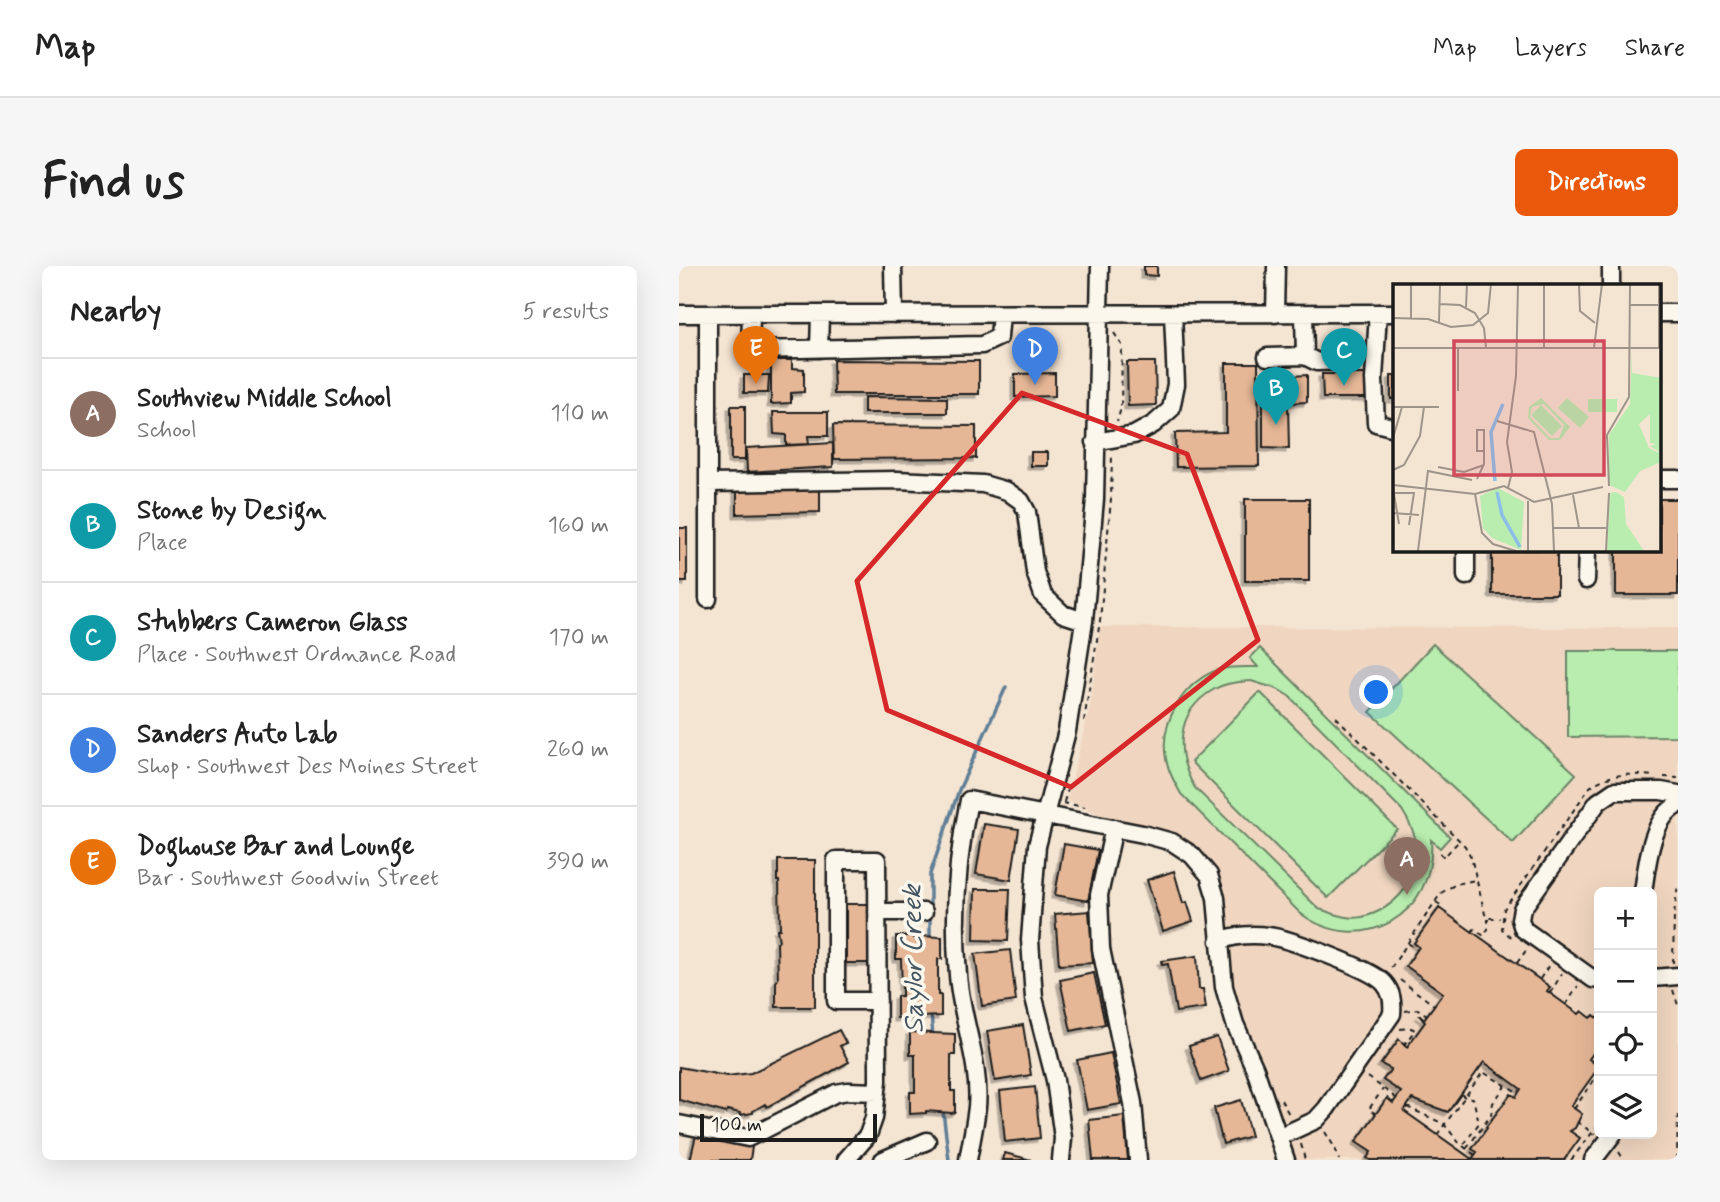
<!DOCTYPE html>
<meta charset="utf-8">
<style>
body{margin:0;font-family:Mynerve,sans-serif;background:#f6f6f6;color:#222}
.controls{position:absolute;right:21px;bottom:21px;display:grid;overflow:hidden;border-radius:10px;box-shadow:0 7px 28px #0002}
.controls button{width:63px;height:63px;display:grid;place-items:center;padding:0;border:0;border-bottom:2px solid #e0e0e0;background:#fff;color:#222;font:35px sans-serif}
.scale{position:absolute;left:21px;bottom:18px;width:177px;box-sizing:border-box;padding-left:7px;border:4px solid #1c1c1c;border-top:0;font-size:19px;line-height:24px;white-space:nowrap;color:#1c1c1c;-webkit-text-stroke:5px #fbf7ec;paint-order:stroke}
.you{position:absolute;left:698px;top:427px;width:24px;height:24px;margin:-18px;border:5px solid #fff;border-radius:50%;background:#1a73e8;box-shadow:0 0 0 10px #1a73e833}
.badge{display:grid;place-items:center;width:46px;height:46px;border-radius:50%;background:#ea580c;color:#fff;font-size:23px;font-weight:700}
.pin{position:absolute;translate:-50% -58px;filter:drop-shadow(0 2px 4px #0008)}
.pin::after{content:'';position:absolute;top:37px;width:24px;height:21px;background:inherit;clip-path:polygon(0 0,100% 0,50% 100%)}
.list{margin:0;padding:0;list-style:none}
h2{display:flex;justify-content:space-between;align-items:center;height:91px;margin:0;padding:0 28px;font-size:30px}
h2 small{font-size:23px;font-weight:400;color:#767676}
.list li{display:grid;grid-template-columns:46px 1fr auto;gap:21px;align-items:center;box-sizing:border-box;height:112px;padding:0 28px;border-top:2px solid #e0e0e0}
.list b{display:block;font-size:26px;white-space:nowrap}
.list p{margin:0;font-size:23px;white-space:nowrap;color:#767676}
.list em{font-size:23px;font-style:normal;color:#767676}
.icon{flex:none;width:38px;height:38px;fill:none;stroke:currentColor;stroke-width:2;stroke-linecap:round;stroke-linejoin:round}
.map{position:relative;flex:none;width:999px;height:894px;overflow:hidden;border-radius:10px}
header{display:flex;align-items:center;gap:42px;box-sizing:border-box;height:98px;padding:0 35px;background:#fff;border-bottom:2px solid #e0e0e0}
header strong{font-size:33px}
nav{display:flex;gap:38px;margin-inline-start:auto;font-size:24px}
.intro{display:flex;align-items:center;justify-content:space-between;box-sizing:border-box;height:168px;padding:0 42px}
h1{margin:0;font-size:49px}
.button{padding:18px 32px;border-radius:10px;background:#ea580c;color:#fff;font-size:24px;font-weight:700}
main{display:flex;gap:42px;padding:0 42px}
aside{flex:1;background:#fff;border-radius:10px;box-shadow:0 7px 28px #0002}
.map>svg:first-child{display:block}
.built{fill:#f0d6c0;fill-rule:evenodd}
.green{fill:#b8edaf;stroke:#6a8466;stroke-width:2;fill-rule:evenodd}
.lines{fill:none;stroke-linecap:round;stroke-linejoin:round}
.stream{stroke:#5f7e96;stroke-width:3.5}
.building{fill:#e5b796;stroke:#1c1c1c;stroke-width:2;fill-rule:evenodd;filter:url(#shadow)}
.minor-casing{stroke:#1c1c1c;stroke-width:21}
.path{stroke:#1c1c1c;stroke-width:2;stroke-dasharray:5 5;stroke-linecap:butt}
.minor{stroke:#fbf7ec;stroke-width:16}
.marked{fill:none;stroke:#d62828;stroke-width:5;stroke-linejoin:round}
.labels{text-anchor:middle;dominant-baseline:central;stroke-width:7;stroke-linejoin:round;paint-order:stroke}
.water-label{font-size:28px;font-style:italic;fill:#435563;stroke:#fbf7ec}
.inset-river{fill:none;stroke:#8cbfe8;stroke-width:3.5}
.inset-road{fill:none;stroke:#9e9489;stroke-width:2}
.view{fill:#d1495b;fill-opacity:0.15;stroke:#d1495b;stroke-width:3.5}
.inset-edge{fill:none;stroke:#1c1c1c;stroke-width:3.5}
</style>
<header>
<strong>Map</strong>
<nav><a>Map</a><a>Layers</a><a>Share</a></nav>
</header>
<div class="intro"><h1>Find us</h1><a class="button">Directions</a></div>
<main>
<aside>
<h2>Nearby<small>5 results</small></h2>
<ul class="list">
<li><span class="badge" style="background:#8d6e63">A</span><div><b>Southview Middle School</b><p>School</p></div><em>110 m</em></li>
<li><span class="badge" style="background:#0f9aa8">B</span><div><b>Stone by Design</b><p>Place</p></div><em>160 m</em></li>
<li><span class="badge" style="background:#0f9aa8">C</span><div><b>Stubbers Cameron Glass</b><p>Place · Southwest Ordnance Road</p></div><em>170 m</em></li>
<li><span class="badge" style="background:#3f7fe0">D</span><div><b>Sanders Auto Lab</b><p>Shop · Southwest Des Moines Street</p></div><em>260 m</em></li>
<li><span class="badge" style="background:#e8710a">E</span><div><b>Doghouse Bar and Lounge</b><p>Bar · Southwest Goodwin Street</p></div><em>390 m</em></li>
</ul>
</aside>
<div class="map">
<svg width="999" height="894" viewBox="0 0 999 894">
<defs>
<filter id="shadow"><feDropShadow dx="-3.5" dy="3.5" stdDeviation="0" flood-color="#0004"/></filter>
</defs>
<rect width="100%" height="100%" fill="#f4e4d2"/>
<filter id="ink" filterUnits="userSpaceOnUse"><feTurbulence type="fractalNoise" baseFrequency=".0143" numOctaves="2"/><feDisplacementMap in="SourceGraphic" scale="14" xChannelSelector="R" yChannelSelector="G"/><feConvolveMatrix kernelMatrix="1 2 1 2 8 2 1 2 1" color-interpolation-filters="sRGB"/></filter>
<g filter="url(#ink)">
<!-- built -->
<path class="built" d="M 421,361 L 999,362 L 999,894 L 607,894 L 556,758 L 537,632 L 513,589 L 388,534 L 412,436 ZM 920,626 L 973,626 L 973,868 L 920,868 Z"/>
<!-- green -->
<path class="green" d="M 754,378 L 897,508 L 834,577 L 691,446 Z
M 581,382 L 771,571 L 761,582 L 752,574 C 758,649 682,693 621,647 L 502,528 C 496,517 489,506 487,493 C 480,456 505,415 541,403 C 554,400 566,401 579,401 L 571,392 ZM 572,415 L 598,423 L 610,430 L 723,544 C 730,555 736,567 738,580 C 742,613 715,644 683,651 C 668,654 654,647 640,643 L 516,522 C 496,488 496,446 534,424 C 545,417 559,416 572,415 Z
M 889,385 L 999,385 L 999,470 L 889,471 Z
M 581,426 L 718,563 L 649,632 L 512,496 Z"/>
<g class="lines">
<!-- stream -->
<path class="stream" d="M 251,673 L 251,608 L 280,524 L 327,421
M 252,748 L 254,771
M 264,845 L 270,894"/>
</g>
<!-- building -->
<path class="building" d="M 465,0 L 478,0 L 478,10 L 465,9 Z
M 92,94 L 113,94 L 113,102 L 125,103 L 125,126 L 112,127 L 112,137 L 92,138 Z
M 154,94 L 300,95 L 300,128 L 155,128 Z
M 448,96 L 476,96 L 477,139 L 449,140 Z
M 547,97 L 579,97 L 580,200 L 497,201 L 496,167 L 547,166 Z
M 613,105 L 613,110 L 628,109 L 628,136 L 609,137 L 610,183 L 584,182 L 584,111 L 597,111 L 597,106 Z
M 376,107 L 376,130 L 336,131 L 336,108 Z
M 643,108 L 687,108 L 688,132 L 644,132 Z
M 65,109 L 90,109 L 89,127 L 65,127 Z
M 712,110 L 716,110 L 716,133 L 712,133 Z
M 185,131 L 268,132 L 268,147 L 185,147 Z
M 52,140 L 66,140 L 66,194 L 52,194 Z
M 94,146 L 149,146 L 149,170 L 129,170 L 130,178 L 107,179 L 107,169 L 95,168 Z
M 154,159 L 297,160 L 297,192 L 155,193 Z
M 154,177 L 154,201 L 68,206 L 67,182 Z
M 352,186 L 369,186 L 369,200 L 352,200 Z
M 141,223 L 141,246 L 58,248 L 58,224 Z
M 566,233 L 630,233 L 630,315 L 566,315 Z
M 980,233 L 999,233 L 999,329 L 937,329 L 937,284 L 980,284 Z
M 0,262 L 8,262 L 8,316 L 0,316 Z
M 813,284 L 878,284 L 878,328 L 813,328 Z
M 305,558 L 340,563 L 332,614 L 297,608 Z
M 385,578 L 419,584 L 409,635 L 376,629 Z
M 99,594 L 136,594 L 136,741 L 97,741 L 97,716 L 99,713 L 98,677 L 100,675 L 98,663 L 101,663 L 100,615 L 98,615 L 98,608 L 99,608 Z
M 495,605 L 504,637 L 508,636 L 514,655 L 484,665 L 468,614 Z
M 296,623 L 331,623 L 329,675 L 295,674 Z
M 167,638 L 193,638 L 193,697 L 167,697 Z
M 760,642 L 871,721 L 868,725 L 900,748 L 903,745 L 912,752 L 915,749 L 920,753 L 920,779 L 910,793 L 920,801 L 892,840 L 903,848 L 896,862 L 891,865 L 901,872 L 885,894 L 691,894 L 688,892 L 692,886 L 677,876 L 708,832 L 714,837 L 722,826 L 704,814 L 712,803 L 702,798 L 720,773 L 728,781 L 746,756 L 740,749 L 745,753 L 764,727 L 727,700 L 740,681 L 735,677 ZM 805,796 L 842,823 L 837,831 L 832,828 L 807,861 L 808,862 L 793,883 L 798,886 L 793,893 L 725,845 L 733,833 L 769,846 Z
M 410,645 L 414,697 L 380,699 L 376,648 Z
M 217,670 L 235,670 L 235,672 L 238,672 L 238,670 L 263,671 L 263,693 L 259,693 L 259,729 L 262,729 L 262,750 L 218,752 L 218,730 L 223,730 L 223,722 L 222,693 L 217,693 Z
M 331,684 L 337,735 L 303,740 L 296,688 Z
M 518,690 L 520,723 L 524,723 L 527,742 L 497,746 L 489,698 L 483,699 L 482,695 Z
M 415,707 L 426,758 L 392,765 L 381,714 Z
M 344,759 L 352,809 L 316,815 L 308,765 Z
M 160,764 L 167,777 L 161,780 L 170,796 L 88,841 L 86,838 L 74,845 L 74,847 L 61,849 L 61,847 L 48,844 L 47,847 L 0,834 L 0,801 L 48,810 L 72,807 Z
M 231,766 L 276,768 L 276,789 L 272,789 L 272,825 L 276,825 L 276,846 L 273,847 L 247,845 L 247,847 L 231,848 L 231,826 L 236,826 L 236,789 L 231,789 Z
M 538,771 L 550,805 L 522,815 L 510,780 Z
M 432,787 L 442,838 L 408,844 L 398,794 Z
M 356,821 L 361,872 L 326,876 L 321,825 Z
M 562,834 L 572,870 L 544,878 L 535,842 Z
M 445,850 L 449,894 L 414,894 L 410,854 Z
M 17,869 L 73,881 L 71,894 L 11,894 Z
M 326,887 L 352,894 L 324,894 Z"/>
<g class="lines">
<!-- minor casing -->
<g class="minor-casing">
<path id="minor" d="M 214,0 L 215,48
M 932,0 L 932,19
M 699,47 L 695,113 L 697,157 L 716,162
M 980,47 L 999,47
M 0,48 L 716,47
M 29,48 L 29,333
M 72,48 L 71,84 L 303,79 L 320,71 L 322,48
M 596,48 L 597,0
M 625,48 L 626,90 L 638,96 L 666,95
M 140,83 L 141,48
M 588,91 L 626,90
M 416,176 L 455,169 L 475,158 L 492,143 L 497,118 L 494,48
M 980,213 L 999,213
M 30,217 L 218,214 L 304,218 L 328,225 L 342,235 L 348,246 L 356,306 L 364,329 L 384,348 L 405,355
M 787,284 L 787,310
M 907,314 L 908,284
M 435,562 L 420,629 L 422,683 L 454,837 L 459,894
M 964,626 C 968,600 972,551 999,539
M 198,646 L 245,646
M 540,675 C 556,669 572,668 589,670 C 609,672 692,703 705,717 C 713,726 714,736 713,748 L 647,843 L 637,854 L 600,871
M 973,712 L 999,710
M 920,714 L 914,713 L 844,663 L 841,653 L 843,643 L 919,536 L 935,525 L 982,525 L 999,528
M 0,858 L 69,872 L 157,827 L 169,825 L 198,826
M 167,894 L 189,869 L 195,852 L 199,815 L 198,594 L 157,594 L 157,735 L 199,735
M 204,894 L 248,875
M 289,894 C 292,877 296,859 298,841 C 302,797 282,753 279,709 C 274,651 278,591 290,534 L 464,568 L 493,576 L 513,589 L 530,609 L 537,632 L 545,721 L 556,758 L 576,803 L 607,894
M 382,894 L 384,872 L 376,814 L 355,732 L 351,674 L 358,580 L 388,465 L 405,355 L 416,233 L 421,0
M 914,894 L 934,868"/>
</g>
<!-- path -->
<path class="path" d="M 435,67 L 443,79 L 442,142 L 438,156
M 657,451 L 786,580 L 792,591 L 806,648 L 809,652 L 821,652
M 405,455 L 421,355 L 432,233 L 433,189
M 985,511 L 999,512
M 385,536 L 390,518
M 384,537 L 406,541
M 761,587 L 765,591 L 780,575
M 757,636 L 763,640 L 761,643
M 793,666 L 795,663 L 805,670 L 809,663 L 809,653
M 832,671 L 823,663 L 825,643 L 911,521 C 931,506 952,508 976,510
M 729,677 L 738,684
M 838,697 L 848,683
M 994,697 L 995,649 L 999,619
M 712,702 L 762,627 L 777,618 L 796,614
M 861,713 L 870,699
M 721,714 L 755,739
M 994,724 L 999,739
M 871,727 L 883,708
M 887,739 L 899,720
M 726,745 L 739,743 L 748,749
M 721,763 L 732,762 L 736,764 L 725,779
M 689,811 L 717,832
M 782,828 L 787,832 L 794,832 L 800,857 L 784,880
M 602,834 L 611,850
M 728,841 L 765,858 L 781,878 L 796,889
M 895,843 L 920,807
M 697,848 L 690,843 L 704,823
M 898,856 L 916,868
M 646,866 L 656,882 L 660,894
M 758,869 L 804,806 L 840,827
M 622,878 L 626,894
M 788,882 L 812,849 L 814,837 L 827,819
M 940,886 L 945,894
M 690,894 L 691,893
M 892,894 L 920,858
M 998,894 L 999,844"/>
<!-- minor -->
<use href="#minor" class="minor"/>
</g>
</g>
<!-- marked area -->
<path class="marked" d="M 343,127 L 508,188 L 579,374 L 392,521 L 208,444 L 178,315 Z"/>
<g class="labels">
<!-- water labels -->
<g class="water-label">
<text transform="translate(235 693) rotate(-91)">Saylor Creek</text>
</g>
</g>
<!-- overview -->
<g transform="translate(714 18)">
<rect width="268" height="268" fill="#f4e4d2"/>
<path d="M 239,66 L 239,89 L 268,94 L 268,169 L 257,162 L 263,160 L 257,159 L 257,130 L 246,140 L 256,164 L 268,170 L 268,178 L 247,187 L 232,208 L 216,201 L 216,151 L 237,120 ZM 148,114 L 177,143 L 167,156 L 156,156 L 135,134 L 136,123 ZM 151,120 L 171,141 L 166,154 L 157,154 L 137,133 L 139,123 ZM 174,114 L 196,133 L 187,144 L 165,124 ZM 195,115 L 224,115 L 224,128 L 195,128 ZM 148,121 L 169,142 L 159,152 L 138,131 ZM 105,204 L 131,218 L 128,266 L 99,254 L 90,244 L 87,212 ZM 223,208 L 231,213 L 233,240 L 251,267 L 214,267 L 217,209 Z" fill="#b8edaf" fill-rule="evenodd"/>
<path class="inset-river" d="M 102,197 L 98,148 L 110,120M 104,208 L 109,231 L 127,263"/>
<path class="inset-road" d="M 186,0 L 187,27 L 202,39M 47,20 L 67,21 L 82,29 L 91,44 L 93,64M 237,21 L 266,21M 73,23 L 74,0M 0,34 L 35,35 L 58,43 L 80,41 L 95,29 L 98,0M 18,34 L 18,0M 46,38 L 47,0M 0,64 L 268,64M 65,64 L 65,107M 151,64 L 151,0M 201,64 L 209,0M 266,64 L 266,0M 0,123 L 46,123M 104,137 L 141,148 L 159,220 L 161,267M 0,154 L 9,123M 45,183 L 71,188 L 91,181M 0,186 L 11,181 L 27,152 L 31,123M 84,195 L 91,180 L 91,146 L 84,146 L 84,167 L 91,167M 0,201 L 82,210 L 111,202 L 141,218 L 210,203M 216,202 L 214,151 L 236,113 L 237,0M 0,204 L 6,240M 115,204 L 119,188 L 114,158 L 123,92 L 125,0M 0,209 L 21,209 L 16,241M 82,210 L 89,249 L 100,260 L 123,267M 180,211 L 186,244M 135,217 L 135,267M 0,229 L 26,231M 161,244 L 213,244M 25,267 L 35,187 L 79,196M 213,267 L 216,209"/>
<path class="view" d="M 61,57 L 211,57 L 211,191 L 61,191 Z"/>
<rect width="268" height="268" class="inset-edge"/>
</g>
</svg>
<div class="controls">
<button>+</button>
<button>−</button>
<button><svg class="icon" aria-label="locate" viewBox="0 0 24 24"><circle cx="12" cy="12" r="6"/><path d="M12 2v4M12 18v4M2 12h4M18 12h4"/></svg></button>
<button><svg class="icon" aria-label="layers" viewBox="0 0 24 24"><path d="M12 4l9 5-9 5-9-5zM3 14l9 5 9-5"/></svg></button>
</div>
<div class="scale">100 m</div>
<div class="you"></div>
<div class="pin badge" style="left:728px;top:629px;background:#8d6e63">A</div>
<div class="pin badge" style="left:597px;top:159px;background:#0f9aa8">B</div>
<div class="pin badge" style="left:665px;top:120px;background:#0f9aa8">C</div>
<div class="pin badge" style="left:356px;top:119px;background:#3f7fe0">D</div>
<div class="pin badge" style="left:77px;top:118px;background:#e8710a">E</div>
</div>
</main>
